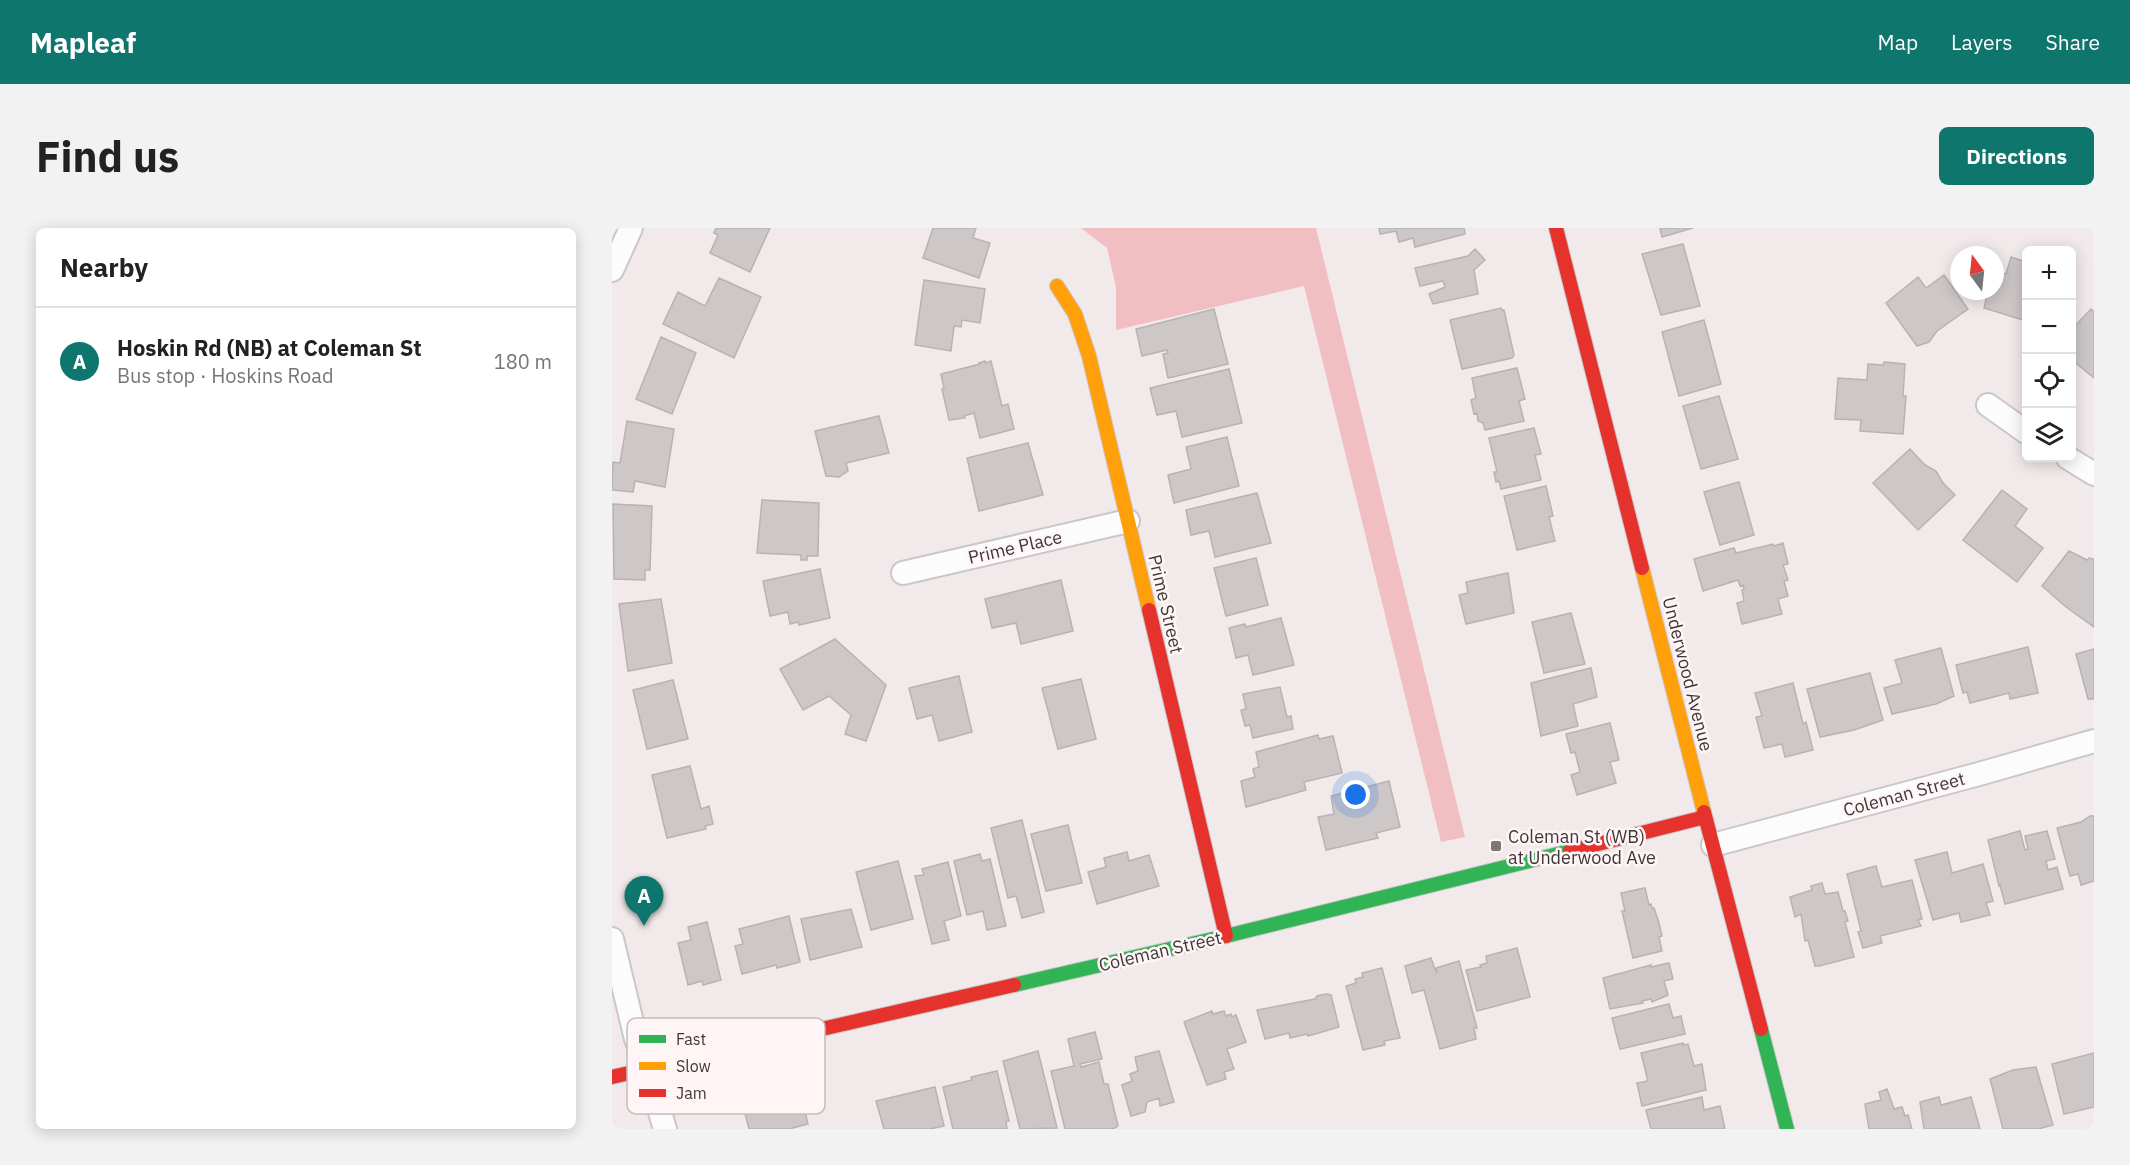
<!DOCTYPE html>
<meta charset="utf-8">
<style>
body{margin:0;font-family:"IBM Plex Sans",sans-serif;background:#f2f2f2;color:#222}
.controls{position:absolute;right:18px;top:18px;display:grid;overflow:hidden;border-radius:9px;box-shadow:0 3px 15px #0003}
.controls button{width:54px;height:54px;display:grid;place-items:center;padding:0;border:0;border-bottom:2px solid #e0e0e0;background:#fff;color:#222;font:30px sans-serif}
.compass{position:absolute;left:1338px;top:18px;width:54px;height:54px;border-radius:50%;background:#fff;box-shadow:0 3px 15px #0003;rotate:345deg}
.you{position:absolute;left:744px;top:567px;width:21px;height:21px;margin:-15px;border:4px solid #fff;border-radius:50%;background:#1a73e8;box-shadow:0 0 0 9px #1a73e833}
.badge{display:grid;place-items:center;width:39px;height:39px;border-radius:50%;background:#0f766e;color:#fff;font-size:20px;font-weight:700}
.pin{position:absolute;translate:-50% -50px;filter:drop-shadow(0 2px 3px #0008)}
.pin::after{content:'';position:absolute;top:32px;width:21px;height:18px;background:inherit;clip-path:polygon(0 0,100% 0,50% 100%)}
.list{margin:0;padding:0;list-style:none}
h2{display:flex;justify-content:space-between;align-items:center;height:78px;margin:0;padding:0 24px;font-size:26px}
h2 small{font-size:20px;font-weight:400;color:#767676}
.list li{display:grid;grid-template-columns:39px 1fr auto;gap:18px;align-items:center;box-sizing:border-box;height:108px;padding:0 24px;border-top:2px solid #e0e0e0}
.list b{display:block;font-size:22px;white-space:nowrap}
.list p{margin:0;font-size:20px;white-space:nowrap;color:#767676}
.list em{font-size:20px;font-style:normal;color:#767676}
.icon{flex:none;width:33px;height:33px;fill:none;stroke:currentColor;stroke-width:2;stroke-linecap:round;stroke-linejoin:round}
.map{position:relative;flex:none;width:1482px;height:901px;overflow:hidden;border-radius:9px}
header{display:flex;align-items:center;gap:36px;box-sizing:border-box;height:84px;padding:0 30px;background:#0f766e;color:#fff}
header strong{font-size:28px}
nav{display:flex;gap:33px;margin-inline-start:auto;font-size:21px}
.intro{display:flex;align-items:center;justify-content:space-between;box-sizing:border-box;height:144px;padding:0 36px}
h1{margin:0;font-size:42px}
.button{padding:15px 27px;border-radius:9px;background:#0f766e;color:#fff;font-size:21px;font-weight:700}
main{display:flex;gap:36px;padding:0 36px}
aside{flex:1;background:#fff;border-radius:9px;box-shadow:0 3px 15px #0003}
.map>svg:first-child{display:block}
.forest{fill:#f1bec2}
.building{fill:#cec7c7;stroke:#b8b2b2;stroke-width:1.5}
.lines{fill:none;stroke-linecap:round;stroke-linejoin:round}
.street-casing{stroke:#ccc7c7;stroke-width:26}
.fast-casing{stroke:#ccc7c7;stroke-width:16}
.slow-casing{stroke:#ccc7c7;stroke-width:16}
.jam-casing{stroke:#ccc7c7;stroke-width:16}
.street{stroke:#fdfcfc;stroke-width:22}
.fast{stroke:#30b455;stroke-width:14}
.slow{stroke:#ff9f0a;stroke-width:14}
.jam{stroke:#e5322d;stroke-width:14}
.poi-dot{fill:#7d7676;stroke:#fff5f6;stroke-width:2}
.labels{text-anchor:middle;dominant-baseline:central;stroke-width:5;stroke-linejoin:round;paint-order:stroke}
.street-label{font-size:18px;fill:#3e3738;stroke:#fff5f6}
.poi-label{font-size:18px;fill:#3e3738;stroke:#fff5f6;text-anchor:start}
.key{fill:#fff5f6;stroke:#c5bcbd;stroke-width:1.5}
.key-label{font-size:16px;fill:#3e3738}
</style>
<header>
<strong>Mapleaf</strong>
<nav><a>Map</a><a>Layers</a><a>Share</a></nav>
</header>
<div class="intro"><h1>Find us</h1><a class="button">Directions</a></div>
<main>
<aside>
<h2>Nearby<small></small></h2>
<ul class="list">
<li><span class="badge">A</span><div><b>Hoskin Rd (NB) at Coleman St</b><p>Bus stop · Hoskins Road</p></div><em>180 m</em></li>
</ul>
</aside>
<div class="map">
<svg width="1482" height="901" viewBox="0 0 1482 901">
<rect width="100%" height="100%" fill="#f2eaea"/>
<!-- forest -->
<path class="forest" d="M 469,0 L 704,0 L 853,609 L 829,614 L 692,58 L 504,102 L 504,59 L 495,20 Z"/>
<!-- building -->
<path class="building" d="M 104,0 L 158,0 L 138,44 L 98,25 L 106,7 L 102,5 Z
M 321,0 L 364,0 L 361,10 L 378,15 L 367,50 L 311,30 Z
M 767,0 L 852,0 L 853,6 L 803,19 L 801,10 L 787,14 L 784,3 L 768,6 Z
M 1048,0 L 1081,0 L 1050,9 Z
M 1071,16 L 1088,78 L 1049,87 L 1030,26 Z
M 863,21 L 873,32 L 862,42 L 866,66 L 821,76 L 817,66 L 833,59 L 831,53 L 808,58 L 803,40 L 856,28 Z
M 1399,29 L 1414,34 L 1414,93 L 1372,80 L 1376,63 L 1383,63 L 1383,44 L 1394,46 Z
M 1332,47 L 1356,81 L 1325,103 L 1317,114 L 1305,118 L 1274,75 L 1306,49 L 1314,60 Z
M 107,50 L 149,69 L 122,130 L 51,96 L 66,64 L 93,78 Z
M 312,52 L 373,61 L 368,95 L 350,92 L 349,99 L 342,98 L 339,123 L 303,117 Z
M 889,80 L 890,82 L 892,82 L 902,127 L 900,130 L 850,141 L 838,92 Z
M 602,81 L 616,136 L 556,150 L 551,126 L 556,125 L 555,122 L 530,128 L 524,101 Z
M 1479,81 L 1482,84 L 1482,150 L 1460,132 L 1460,101 Z
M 1092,92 L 1109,156 L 1067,168 L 1050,104 Z
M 49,109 L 84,125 L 60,186 L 24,171 Z
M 373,133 L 373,135 L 379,133 L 390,178 L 396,176 L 402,201 L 368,210 L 362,185 L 352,188 L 353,190 L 337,192 L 330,161 L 332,160 L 329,146 L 368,136 L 367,135 Z
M 1272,134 L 1293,136 L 1291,168 L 1294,168 L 1291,206 L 1248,203 L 1249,192 L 1223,191 L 1226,150 L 1255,152 L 1256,136 L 1271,137 Z
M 905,140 L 913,171 L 907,173 L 912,193 L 873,202 L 871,195 L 866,193 L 865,185 L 862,186 L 859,172 L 864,170 L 860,150 Z
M 617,141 L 630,195 L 570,209 L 564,183 L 545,187 L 538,160 Z
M 1107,168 L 1126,231 L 1089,241 L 1071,178 Z
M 267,188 L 277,225 L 234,235 L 236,243 L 227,249 L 214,248 L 203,203 Z
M 15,193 L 62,201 L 53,259 L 23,253 L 21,264 L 0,262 L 1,234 L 8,235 Z
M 922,200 L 929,226 L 923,227 L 929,252 L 889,261 L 887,253 L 884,254 L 882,244 L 885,244 L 877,210 Z
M 615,209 L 627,258 L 562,275 L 556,247 L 579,241 L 574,219 Z
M 416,215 L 431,267 L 367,283 L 355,230 Z
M 1298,221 L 1313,237 L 1324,243 L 1331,255 L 1343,267 L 1306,302 L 1261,255 Z
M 1127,254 L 1142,307 L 1108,317 L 1092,264 Z
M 934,258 L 941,288 L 937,289 L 943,313 L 905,322 L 892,268 Z
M 1390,262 L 1415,281 L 1403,298 L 1431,320 L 1405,354 L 1351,312 Z
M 645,265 L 659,315 L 603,329 L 597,303 L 579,307 L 574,282 Z
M 150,272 L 207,275 L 206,328 L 195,328 L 195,332 L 189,332 L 189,327 L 145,325 Z
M 1,276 L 40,278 L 38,342 L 33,342 L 33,352 L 2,351 Z
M 1171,315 L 1176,336 L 1171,337 L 1176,352 L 1172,353 L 1176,368 L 1166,371 L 1170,386 L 1130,396 L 1125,375 L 1132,373 L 1130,362 L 1132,361 L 1131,357 L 1128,358 L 1126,352 L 1091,363 L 1082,331 L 1122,320 L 1124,325 L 1161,316 L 1162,318 Z
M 1457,323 L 1475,332 L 1477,330 L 1482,331 L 1482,399 L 1454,379 L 1430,358 Z
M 644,330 L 656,377 L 614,388 L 602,340 Z
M 208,341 L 218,390 L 187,397 L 186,394 L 178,396 L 176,384 L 158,388 L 151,353 Z
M 896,345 L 902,385 L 854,396 L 847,367 L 856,365 L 854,354 Z
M 449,352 L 461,403 L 409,416 L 404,395 L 380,400 L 373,371 Z
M 49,371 L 60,435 L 16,443 L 7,376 Z
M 959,385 L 973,436 L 932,445 L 920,394 Z
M 669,390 L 682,437 L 641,447 L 636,427 L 624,430 L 617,400 L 633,396 L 634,399 Z
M 223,411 L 274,457 L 254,513 L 233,506 L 239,487 L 217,468 L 191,482 L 168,441 Z
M 1416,419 L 1426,465 L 1398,471 L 1397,465 L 1358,475 L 1355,464 L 1351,465 L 1344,437 Z
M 1329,420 L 1342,468 L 1324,476 L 1280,486 L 1272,460 L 1290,455 L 1283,432 Z
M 1482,421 L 1482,471 L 1476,471 L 1464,426 Z
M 979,440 L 985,469 L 961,476 L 966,498 L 929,508 L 919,455 Z
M 1258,445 L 1271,492 L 1242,502 L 1208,509 L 1195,461 Z
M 347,448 L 360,504 L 327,513 L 320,487 L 305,491 L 297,460 Z
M 469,451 L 484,511 L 446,521 L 430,460 Z
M 61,452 L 76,511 L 35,521 L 21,462 Z
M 1181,455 L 1191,496 L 1194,494 L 1201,522 L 1173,529 L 1170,516 L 1152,520 L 1144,489 L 1150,488 L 1143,465 Z
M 668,459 L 675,489 L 679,488 L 681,501 L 641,510 L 638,497 L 633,498 L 629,482 L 634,481 L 631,466 Z
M 998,495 L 1007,532 L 998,534 L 1004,555 L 965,567 L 959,547 L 968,544 L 963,524 L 959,525 L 954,506 Z
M 706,507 L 707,511 L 721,508 L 730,545 L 692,554 L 694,562 L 634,579 L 629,553 L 643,549 L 641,541 L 647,539 L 644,524 Z
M 78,538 L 89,581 L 97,578 L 101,596 L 93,598 L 94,601 L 55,610 L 40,547 Z
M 777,553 L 788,599 L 764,605 L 766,610 L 714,622 L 706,589 L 722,586 L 719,568 Z
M 1478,588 L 1482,588 L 1482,653 L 1469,657 L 1466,646 L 1458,648 L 1445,600 L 1469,594 Z
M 410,592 L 432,684 L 410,690 L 404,668 L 396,670 L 379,600 Z
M 456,597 L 470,655 L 434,663 L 419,606 Z
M 1408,603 L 1413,622 L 1416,621 L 1413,608 L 1435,603 L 1443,631 L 1434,633 L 1436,642 L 1445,639 L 1451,661 L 1393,676 L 1388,657 L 1387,658 L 1376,612 Z
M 515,624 L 517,633 L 537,627 L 547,658 L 485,676 L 476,644 L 494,639 L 492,630 Z
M 1335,624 L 1340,645 L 1371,636 L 1381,673 L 1374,675 L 1378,687 L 1349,694 L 1347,685 L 1321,692 L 1303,632 Z
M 368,626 L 370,633 L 378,631 L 394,698 L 375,702 L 371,683 L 355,687 L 342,633 Z
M 286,633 L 301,691 L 259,702 L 244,644 Z
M 336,634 L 349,688 L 332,693 L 337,712 L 320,716 L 303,648 L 312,647 L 310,641 Z
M 1264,638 L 1270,659 L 1300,652 L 1310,691 L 1306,692 L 1309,698 L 1268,708 L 1270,715 L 1251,720 L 1246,704 L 1249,703 L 1235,646 Z
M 1210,655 L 1213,666 L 1226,664 L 1231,683 L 1233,683 L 1236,693 L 1233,694 L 1242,729 L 1207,738 L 1203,738 L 1196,712 L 1193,713 L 1189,686 L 1183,689 L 1178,669 L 1200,662 L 1199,658 Z
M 1033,660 L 1037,677 L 1039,676 L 1040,680 L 1042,680 L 1047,695 L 1050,708 L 1047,709 L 1050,723 L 1021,730 L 1010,683 L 1013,683 L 1009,665 Z
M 239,681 L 250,719 L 198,732 L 189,691 Z
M 177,688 L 188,734 L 165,740 L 164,737 L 130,746 L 123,718 L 131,716 L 127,701 Z
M 95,694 L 109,752 L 91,757 L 90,753 L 76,757 L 66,715 L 79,712 L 76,699 Z
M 905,720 L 918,769 L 865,783 L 854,742 L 869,739 L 868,737 L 875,735 L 874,728 Z
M 819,730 L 824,744 L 825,744 L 824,740 L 847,733 L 865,800 L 862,800 L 864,811 L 828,821 L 812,762 L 800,765 L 793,738 Z
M 1057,735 L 1061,751 L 1052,753 L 1056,767 L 1040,774 L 1039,771 L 1030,773 L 1031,775 L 998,781 L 991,750 L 1039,737 L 1039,739 Z
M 770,740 L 788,810 L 772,813 L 773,817 L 751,822 L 734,758 L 744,755 L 743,751 L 751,749 L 750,745 Z
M 714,766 L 719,767 L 727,799 L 696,808 L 695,806 L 678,810 L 677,805 L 653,811 L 645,782 L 703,771 L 705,768 Z
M 1057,776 L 1061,790 L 1069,788 L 1073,806 L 1008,821 L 1000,790 Z
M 600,783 L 601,786 L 612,783 L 614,788 L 619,786 L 620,789 L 624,787 L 634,814 L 615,821 L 622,841 L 612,844 L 614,851 L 595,857 L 572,794 Z
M 483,804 L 490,831 L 468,836 L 469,839 L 487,834 L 492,856 L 496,856 L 506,898 L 501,901 L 453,901 L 439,843 L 462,838 L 456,811 Z
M 1071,815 L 1071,817 L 1076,816 L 1082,838 L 1090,836 L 1094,862 L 1030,878 L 1025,855 L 1036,853 L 1029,825 Z
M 426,823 L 445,900 L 408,901 L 391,833 Z
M 547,823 L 562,874 L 548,878 L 547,870 L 535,874 L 533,884 L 519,888 L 510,857 L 520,853 L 518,846 L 526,843 L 523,829 Z
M 1482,825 L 1482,879 L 1452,886 L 1440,836 Z
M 1424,839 L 1441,897 L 1426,901 L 1391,901 L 1378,851 L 1401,842 Z
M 385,843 L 397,893 L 394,894 L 395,901 L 341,901 L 331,859 L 360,852 L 359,849 Z
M 187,859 L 196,896 L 177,901 L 137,901 L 131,878 L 137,876 L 136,870 Z
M 323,859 L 332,898 L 318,901 L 272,901 L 264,873 Z
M 1275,861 L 1282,881 L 1290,879 L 1293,888 L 1296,887 L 1300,901 L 1257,901 L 1253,876 L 1269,872 L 1267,864 Z
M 1090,869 L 1092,882 L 1108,878 L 1113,901 L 1039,901 L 1034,882 Z
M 1327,869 L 1329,877 L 1359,869 L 1368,901 L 1312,901 L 1308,874 Z"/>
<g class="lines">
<!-- street casing -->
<g class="street-casing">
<path id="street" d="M 0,42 L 19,0
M 1376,177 L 1414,204
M 1456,230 L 1482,246
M 291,345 L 516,293
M 1101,617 L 1367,546 L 1482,513
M 0,711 L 24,811 L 35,840 L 53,901"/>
</g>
<!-- fast casing -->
<g class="fast-casing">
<path id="fast" d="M 402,757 L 614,708 L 958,623
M 1149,801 L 1175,901"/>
</g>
<!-- slow casing -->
<g class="slow-casing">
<path id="slow" d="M 445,58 L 463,86 L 477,128 L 537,382
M 1030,340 L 1092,584"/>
</g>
<!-- jam casing -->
<g class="jam-casing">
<path id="jam" d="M 944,0 L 1030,340
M 537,382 L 614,708
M 1092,584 L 1149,801
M 958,623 L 1093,589
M 0,849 L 402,757"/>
</g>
<!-- street -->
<use href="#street" class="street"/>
<!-- fast -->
<use href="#fast" class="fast"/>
<!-- slow -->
<use href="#slow" class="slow"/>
<!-- jam -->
<use href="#jam" class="jam"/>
</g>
<!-- markers -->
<rect class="poi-dot" x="878" y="612" width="12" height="12" rx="3"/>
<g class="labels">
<!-- street labels -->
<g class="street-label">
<text transform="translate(403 319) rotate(-13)">Prime Place</text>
<text transform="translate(554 376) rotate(77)">Prime Street</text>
<text transform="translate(1076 446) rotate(76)">Underwood Avenue</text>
<text transform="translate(1292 566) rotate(-15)">Coleman Street</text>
<text transform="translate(548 723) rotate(-13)">Coleman Street</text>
</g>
<!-- poi labels -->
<g class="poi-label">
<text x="896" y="608">Coleman St (WB)<tspan x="896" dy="21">at Underwood Ave</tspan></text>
</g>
</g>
<!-- legend -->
<rect x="15" y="790" width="198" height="96" rx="9" class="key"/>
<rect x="27" y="807" width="27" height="8" fill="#30b455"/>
<rect x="27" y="834" width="27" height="8" fill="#ff9f0a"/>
<rect x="27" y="861" width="27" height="8" fill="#e5322d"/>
<g class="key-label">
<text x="64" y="817">Fast</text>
<text x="64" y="844">Slow</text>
<text x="64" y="871">Jam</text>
</g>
</svg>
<div class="controls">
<button>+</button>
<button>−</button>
<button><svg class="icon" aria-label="locate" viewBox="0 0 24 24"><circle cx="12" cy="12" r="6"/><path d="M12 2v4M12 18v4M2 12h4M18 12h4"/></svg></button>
<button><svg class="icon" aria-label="layers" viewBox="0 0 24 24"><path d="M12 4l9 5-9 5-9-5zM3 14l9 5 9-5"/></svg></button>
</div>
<svg class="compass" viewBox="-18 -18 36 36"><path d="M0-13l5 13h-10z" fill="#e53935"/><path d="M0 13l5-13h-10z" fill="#767676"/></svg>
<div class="you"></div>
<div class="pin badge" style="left:32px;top:698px">A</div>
</div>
</main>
